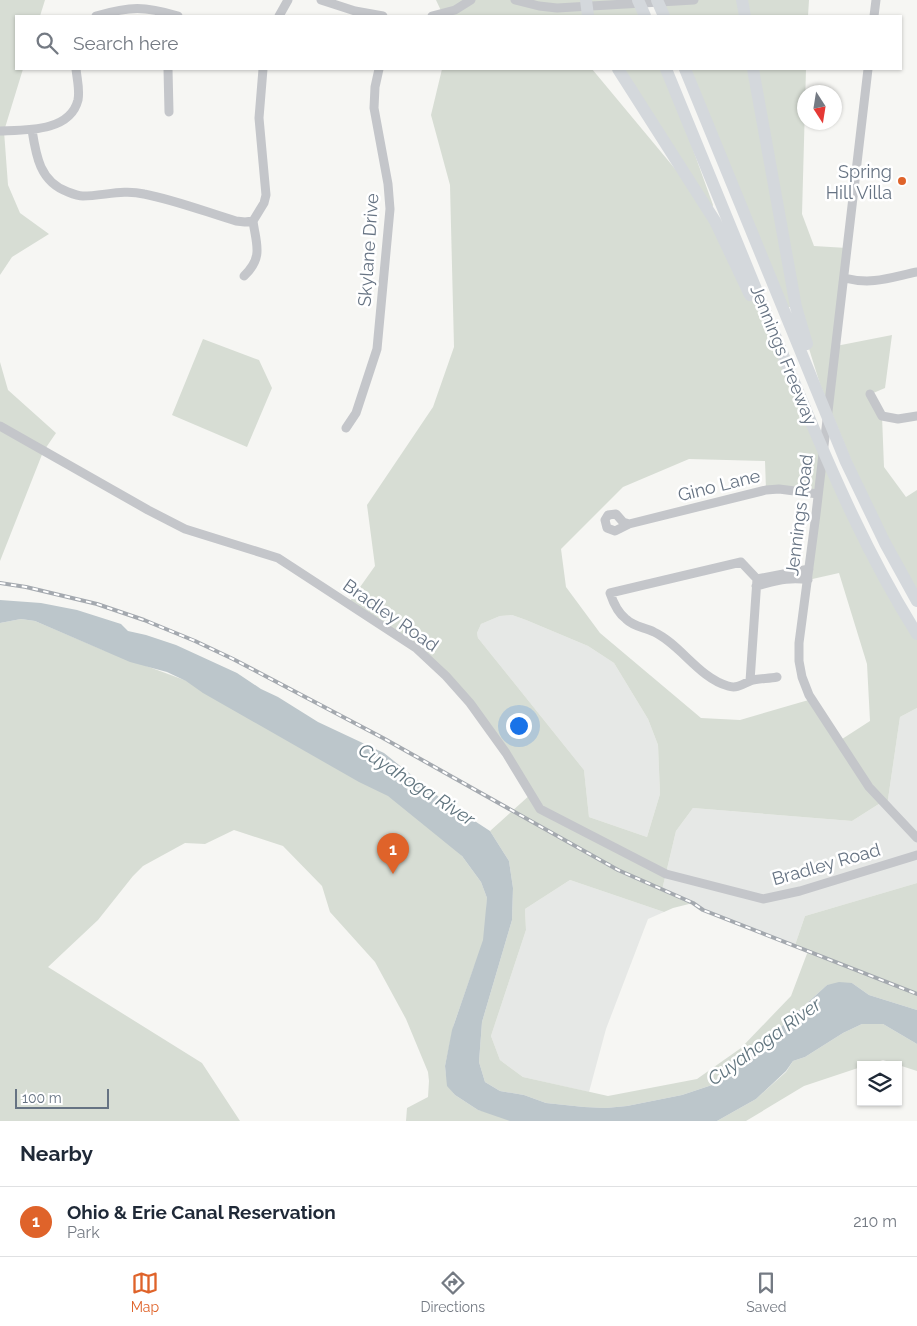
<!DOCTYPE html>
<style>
body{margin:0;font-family:Raleway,sans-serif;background:#f6f6f7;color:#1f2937}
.controls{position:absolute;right:15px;bottom:15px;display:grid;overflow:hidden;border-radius:0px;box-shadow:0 1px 4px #0004}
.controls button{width:45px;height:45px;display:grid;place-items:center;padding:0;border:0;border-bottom:1px solid #e0e1e3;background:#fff;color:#1f2937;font:25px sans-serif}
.compass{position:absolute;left:797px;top:85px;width:45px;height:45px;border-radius:50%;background:#fff;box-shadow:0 1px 4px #0004;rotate:168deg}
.scale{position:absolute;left:15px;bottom:12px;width:94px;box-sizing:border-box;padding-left:5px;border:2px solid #667383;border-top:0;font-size:14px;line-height:18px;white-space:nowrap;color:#667383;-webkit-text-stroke:4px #fff;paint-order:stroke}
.you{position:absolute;left:518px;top:725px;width:18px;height:18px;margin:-12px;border:4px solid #fff;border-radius:50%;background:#1a73e8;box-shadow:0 0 0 8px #1a73e833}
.badge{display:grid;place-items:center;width:32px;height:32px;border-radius:50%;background:#df632a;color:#fff;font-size:16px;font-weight:700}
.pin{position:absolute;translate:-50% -41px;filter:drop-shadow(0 1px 2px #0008)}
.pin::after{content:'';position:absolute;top:26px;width:18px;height:15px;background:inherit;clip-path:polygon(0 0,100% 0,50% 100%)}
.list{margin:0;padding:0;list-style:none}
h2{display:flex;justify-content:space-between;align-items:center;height:65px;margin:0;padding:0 20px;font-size:21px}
h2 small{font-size:16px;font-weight:400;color:#747a83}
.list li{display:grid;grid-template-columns:32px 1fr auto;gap:15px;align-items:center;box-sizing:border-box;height:70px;padding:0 20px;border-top:1px solid #e0e1e3}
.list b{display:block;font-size:19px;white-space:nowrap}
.list p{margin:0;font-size:16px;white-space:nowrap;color:#747a83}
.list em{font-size:16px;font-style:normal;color:#747a83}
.icon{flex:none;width:28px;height:28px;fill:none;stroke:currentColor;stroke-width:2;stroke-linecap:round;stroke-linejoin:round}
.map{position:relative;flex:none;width:917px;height:1121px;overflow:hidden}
.search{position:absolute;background:#fff;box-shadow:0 1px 4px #0004;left:15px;right:15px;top:15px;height:55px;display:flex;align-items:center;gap:12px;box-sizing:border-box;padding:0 18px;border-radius:0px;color:#747a83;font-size:19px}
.sheet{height:135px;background:#fff}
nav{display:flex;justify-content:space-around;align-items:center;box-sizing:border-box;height:70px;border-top:1px solid #e0e1e3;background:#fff;font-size:14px;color:#747a83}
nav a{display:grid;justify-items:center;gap:2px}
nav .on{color:#df632a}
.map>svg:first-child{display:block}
.built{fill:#e6e8e6}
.green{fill:#d7ddd4;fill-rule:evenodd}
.water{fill:#bcc6cb}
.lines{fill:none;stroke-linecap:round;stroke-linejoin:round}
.minor{stroke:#c4c6ca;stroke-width:9}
.highway{stroke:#d4d8dc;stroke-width:12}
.rail-casing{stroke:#a4a9af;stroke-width:4}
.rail{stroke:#fff;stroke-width:2;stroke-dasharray:5.5;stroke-linecap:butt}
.poi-dot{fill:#df632a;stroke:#fff;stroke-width:2}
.labels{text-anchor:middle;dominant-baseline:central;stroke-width:5;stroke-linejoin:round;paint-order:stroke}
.poi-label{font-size:18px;fill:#667383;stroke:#fff;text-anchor:end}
.street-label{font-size:18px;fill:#667383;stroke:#fff}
.water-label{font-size:19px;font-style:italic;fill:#61757f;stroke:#fff}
</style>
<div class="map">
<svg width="917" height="1121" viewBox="0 0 917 1121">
<rect width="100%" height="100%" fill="#f6f6f3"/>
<!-- built -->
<path class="built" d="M 512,615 L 526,620 L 588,646 L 614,663 L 648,719 L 658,745 L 660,794 L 647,837 L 589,817 L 584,770 L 478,638 L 477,633 L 481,624 L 500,616 Z
M 917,708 L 917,883 L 805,916 L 795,945 L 703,910 L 693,903 L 662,890 L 676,831 L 693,808 L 852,821 L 882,802 L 887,806 L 900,717 Z
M 570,880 L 664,912 L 648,919 L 606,1029 L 589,1092 L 523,1077 L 500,1060 L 491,1036 L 526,930 L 525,909 Z"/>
<!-- green -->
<path class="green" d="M 0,0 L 45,0 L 40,16 L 16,16 L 16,69 L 23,69 L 4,131 L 8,185 L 20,213 L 49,234 L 12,257 L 0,275 Z
M 436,0 L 638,0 L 645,16 L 453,16 L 455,11 L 443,15 Z
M 657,0 L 809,0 L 808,16 L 664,16 Z
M 442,69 L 592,69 L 706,206 L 761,313 L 840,491 L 917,634 L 917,708 L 900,717 L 887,806 L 882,802 L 852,821 L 693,808 L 676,831 L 662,890 L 693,903 L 673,908 L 664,912 L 570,880 L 525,909 L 526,930 L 491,1036 L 500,1060 L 523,1077 L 608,1096 L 697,1079 L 741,1048 L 791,996 L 808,951 L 795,945 L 805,916 L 917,883 L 917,1010 L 869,995 L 852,983 L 827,985 L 737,1067 L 712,1085 L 682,1095 L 627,1106 L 606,1108 L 584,1107 L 546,1103 L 524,1095 L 500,1091 L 485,1082 L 479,1062 L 482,1022 L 512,920 L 513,888 L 509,861 L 490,831 L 531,794 L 491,731 L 416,648 L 348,604 L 375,566 L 367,505 L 433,407 L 454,347 L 450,185 L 431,115 ZM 689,459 L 765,461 L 766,490 L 818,494 L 808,580 L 839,573 L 867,664 L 870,721 L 839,741 L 812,699 L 740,720 L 701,718 L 600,633 L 566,587 L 561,549 L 623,487 ZM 512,615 L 526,620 L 588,646 L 614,663 L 648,719 L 658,745 L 660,794 L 647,837 L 589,817 L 584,770 L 478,638 L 477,633 L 481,624 L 500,616 Z
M 622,69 L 664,69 L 713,205 L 712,208 Z
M 685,69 L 806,69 L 802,214 L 814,246 L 847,248 L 836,346 L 892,335 L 885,388 L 871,394 L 882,416 L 884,467 L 906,497 L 917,490 L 917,601 L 885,543 L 820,384 L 796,307 L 783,307 Z
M 203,339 L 259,360 L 272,388 L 247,447 L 172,415 Z
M 0,362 L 8,390 L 56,433 L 43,452 L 0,561 Z
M 21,619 L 35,621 L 103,650 L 187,681 L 389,791 L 451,841 L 481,882 L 487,898 L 485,945 L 474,967 L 454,1024 L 445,1066 L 446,1075 L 451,1090 L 455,1095 L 478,1110 L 525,1121 L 406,1121 L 407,1108 L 428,1097 L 429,1081 L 428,1072 L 406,1019 L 375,962 L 330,912 L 322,886 L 283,846 L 234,830 L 205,844 L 185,843 L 143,866 L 133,876 L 98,920 L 48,967 L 202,1063 L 240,1121 L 0,1121 L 0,623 Z
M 862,1024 L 883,1024 L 917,1044 L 917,1071 L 883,1060 L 868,1065 L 861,1065 L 861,1067 L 804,1086 L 746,1121 L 717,1121 L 756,1099 L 786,1072 L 793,1061 L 805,1057 L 843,1033 Z"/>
<!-- water -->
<path class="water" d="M 0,600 L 41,603 L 77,610 L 121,624 L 128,631 L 146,635 L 176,645 L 237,673 L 261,689 L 278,697 L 318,722 L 384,753 L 444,801 L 490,831 L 509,861 L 513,888 L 512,920 L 482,1022 L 479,1062 L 485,1082 L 500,1091 L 524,1095 L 546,1103 L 584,1107 L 606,1108 L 627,1106 L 682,1095 L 712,1085 L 737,1067 L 827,985 L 839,982 L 852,983 L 869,995 L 917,1010 L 917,1044 L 883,1024 L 862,1024 L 843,1033 L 805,1057 L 793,1061 L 786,1071 L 756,1099 L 717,1121 L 510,1121 L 478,1110 L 455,1095 L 447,1086 L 445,1066 L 452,1030 L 483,940 L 487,898 L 481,882 L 462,856 L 388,796 L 359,782 L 203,693 L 186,681 L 167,672 L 130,662 L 35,621 L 21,619 L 0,623 Z"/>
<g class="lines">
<!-- minor -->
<path class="minor" d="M 321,0 L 355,11 L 383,16
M 515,0 L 539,6 L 557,8 L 694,0
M 96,16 C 131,6 144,6 178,16
M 279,16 L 288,0
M 432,16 L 455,10 L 471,0
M 874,16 L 876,0
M 168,69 L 169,112
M 868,69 L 816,514 L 799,643 L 799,661 L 802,677 L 809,695 L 869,787 L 917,838
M 32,130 C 36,156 40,182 68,192 C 73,194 78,196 83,196 C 103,196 123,189 144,194 C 175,200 206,212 236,221 L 245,222 L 253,221
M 0,131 C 26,130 70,132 78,100 C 80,90 77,79 76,69
M 253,221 L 264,203 L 266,195 L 259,118 L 263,69
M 244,276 C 264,257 256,244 253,221
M 844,278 C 872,285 889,278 917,272
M 870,394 L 882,416 L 898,419 L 917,416
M 0,426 L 148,510 L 185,529 L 278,558 L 416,648 L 446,676 L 470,703 L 506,753 L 540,809 L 666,874 L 763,899 L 800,891 L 917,855
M 346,428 L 356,413 L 377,349 L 390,209 L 388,184 L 374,108 L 375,87 L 379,69
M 629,524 L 623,522 L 616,514 L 608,515 L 605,520 L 607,528 L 615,531 L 629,524 L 766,490 L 779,489 L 818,494
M 757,579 L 741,562 L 610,593 C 613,602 618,613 626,619 C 634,627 644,627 654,632 C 680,644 699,678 728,686 C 737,689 743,684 750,681 C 758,678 768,679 777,677
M 757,579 L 809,569
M 756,586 C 773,582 790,576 808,580
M 750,681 L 757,579"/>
<!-- highway -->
<path class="highway" d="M 586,0 L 588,16
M 638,0 L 645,16
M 657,0 L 664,16
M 742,0 L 745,16
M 618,69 L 715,221 L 750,295
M 666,69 C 711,177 754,286 799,394 C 834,477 869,558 917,634
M 685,69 L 846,462 L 885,543 L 917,601
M 753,69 L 796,307 L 807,344"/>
<!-- rail casing -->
<g class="rail-casing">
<path id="rail" d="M 0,583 L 26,587 L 97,604 L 144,620 L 195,641 L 233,659 L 383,738 L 618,870 L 693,903 L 703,910 L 917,994"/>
</g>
<!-- rail -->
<use href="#rail" class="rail"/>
</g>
<!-- markers -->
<circle class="poi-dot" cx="902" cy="181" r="5"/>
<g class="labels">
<!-- poi labels -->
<g class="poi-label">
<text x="892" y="171">Spring<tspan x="892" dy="21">Hill Villa</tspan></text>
</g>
<!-- street labels -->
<g class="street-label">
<text transform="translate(368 250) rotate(-86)">Skylane Drive</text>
<text transform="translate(784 355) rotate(68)">Jennings Freeway</text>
<text transform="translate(719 485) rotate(-14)">Gino Lane</text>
<text transform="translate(799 515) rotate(-83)">Jennings Road</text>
<text transform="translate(391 615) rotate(35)">Bradley Road</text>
<text transform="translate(826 864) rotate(-16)">Bradley Road</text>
</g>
<!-- water labels -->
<g class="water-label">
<text transform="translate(417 784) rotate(33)">Cuyahoga River</text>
<text transform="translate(764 1041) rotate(-36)">Cuyahoga River</text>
</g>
</g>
</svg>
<div class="controls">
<button><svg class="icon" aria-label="layers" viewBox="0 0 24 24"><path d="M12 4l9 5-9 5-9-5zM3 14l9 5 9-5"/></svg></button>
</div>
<svg class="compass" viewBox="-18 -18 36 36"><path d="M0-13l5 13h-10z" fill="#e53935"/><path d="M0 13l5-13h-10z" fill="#747a83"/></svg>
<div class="scale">100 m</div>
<div class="you"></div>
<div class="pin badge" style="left:393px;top:874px">1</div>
<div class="search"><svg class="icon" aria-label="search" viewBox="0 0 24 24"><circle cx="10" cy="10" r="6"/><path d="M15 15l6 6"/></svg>Search here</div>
</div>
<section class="sheet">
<h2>Nearby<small></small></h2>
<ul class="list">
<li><span class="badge">1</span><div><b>Ohio &amp; Erie Canal Reservation</b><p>Park</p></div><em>210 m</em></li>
</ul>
</section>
<nav>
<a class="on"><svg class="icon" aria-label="map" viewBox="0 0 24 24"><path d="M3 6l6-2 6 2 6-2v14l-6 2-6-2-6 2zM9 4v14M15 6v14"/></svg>Map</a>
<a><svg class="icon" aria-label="directions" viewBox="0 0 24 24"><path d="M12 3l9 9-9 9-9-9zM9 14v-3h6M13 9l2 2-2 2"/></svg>Directions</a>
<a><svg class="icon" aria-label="saved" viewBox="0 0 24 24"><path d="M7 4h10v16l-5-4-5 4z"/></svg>Saved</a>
</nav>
